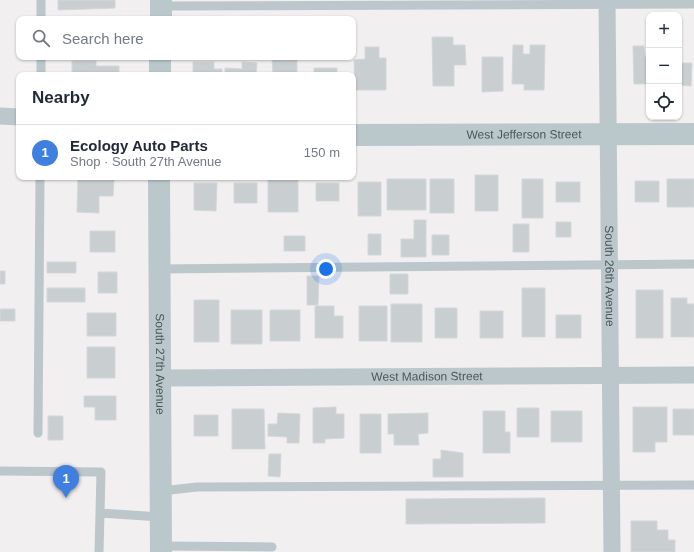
<!DOCTYPE html>
<meta charset="utf-8">
<style>
body{margin:0;font-family:Helvetica,sans-serif;background:#f2f2f3;color:#1f2937}
.controls{position:absolute;right:12px;top:12px;display:grid;overflow:hidden;border-radius:8px;box-shadow:0 1px 3px #0004}
.controls button{width:36px;height:36px;display:grid;place-items:center;padding:0;border:0;border-bottom:1px solid #e0e1e3;background:#fff;color:#1f2937;font:20px sans-serif}
.you{position:absolute;left:326px;top:269px;width:14px;height:14px;margin:-10px;border:3px solid #fff;border-radius:50%;background:#1a73e8;box-shadow:0 0 0 6px #1a73e833}
.badge{display:grid;place-items:center;width:26px;height:26px;border-radius:50%;background:#245f7c;color:#fff;font-size:13px;font-weight:700}
.pin{position:absolute;translate:-50% -33px;filter:drop-shadow(0 1px 2px #0008)}
.pin::after{content:'';position:absolute;top:21px;width:14px;height:12px;background:inherit;clip-path:polygon(0 0,100% 0,50% 100%)}
.list{margin:0;padding:0;list-style:none}
h2{display:flex;justify-content:space-between;align-items:center;height:52px;margin:0;padding:0 16px;font-size:17px}
h2 small{font-size:13px;font-weight:400;color:#747a83}
.list li{display:grid;grid-template-columns:26px 1fr auto;gap:12px;align-items:center;box-sizing:border-box;height:56px;padding:0 16px;border-top:1px solid #e0e1e3}
.list b{display:block;font-size:15px;white-space:nowrap}
.list p{margin:0;font-size:13px;white-space:nowrap;color:#747a83}
.list em{font-size:13px;font-style:normal;color:#747a83}
.icon{flex:none;width:22px;height:22px;fill:none;stroke:currentColor;stroke-width:2;stroke-linecap:round;stroke-linejoin:round}
.map{position:relative;flex:none;width:694px;height:552px;overflow:hidden}
.search{position:absolute;background:#fff;box-shadow:0 1px 3px #0004;left:16px;top:16px;width:340px;height:44px;display:flex;align-items:center;gap:10px;box-sizing:border-box;padding:0 14px;border-radius:8px;color:#747a83;font-size:15px}
.panel{position:absolute;background:#fff;box-shadow:0 1px 3px #0004;left:16px;top:72px;width:340px;height:108px;border-radius:8px}
.map>svg:first-child{display:block}
.building{fill:#c9ced0;stroke:#d4d7da}
.lines{fill:none;stroke-linecap:round;stroke-linejoin:round}
.lane{stroke:#bcc7cb;stroke-width:9}
.street{stroke:#bcc7cb;stroke-width:17}
.secondary{stroke:#bac8cc;stroke-width:22}
.labels{text-anchor:middle;dominant-baseline:central;stroke-width:3;stroke-linejoin:round;paint-order:stroke}
.street-label{font-size:12px;fill:#49575b;stroke:#fff}
</style>
<div class="map">
<svg width="694" height="552" viewBox="0 0 694 552">
<rect width="100%" height="100%" fill="#f1eff0"/>
<!-- building -->
<path class="building" d="M 58,0 L 115,0 L 115,8 L 58,10 Z
M 432,37 L 453,37 L 453,45 L 465,45 L 466,65 L 454,65 L 454,86 L 433,86 Z
M 513,45 L 523,45 L 523,54 L 530,54 L 530,45 L 545,45 L 544,90 L 524,90 L 524,84 L 512,84 Z
M 633,46 L 644,46 L 645,57 L 649,56 L 649,84 L 634,84 Z
M 365,47 L 379,47 L 379,58 L 386,58 L 386,90 L 355,90 L 354,60 L 365,59 Z
M 482,57 L 503,57 L 503,91 L 482,92 Z
M 679,57 L 681,57 L 681,63 L 692,63 L 691,86 L 679,85 Z
M 272,58 L 297,58 L 297,75 L 273,75 Z
M 72,61 L 96,61 L 96,66 L 119,66 L 119,75 L 72,75 Z
M 193,62 L 214,62 L 214,69 L 222,69 L 222,75 L 193,75 Z
M 242,62 L 257,63 L 256,75 L 225,75 L 225,68 L 242,69 Z
M 314,68 L 337,68 L 337,75 L 314,75 Z
M 475,175 L 498,175 L 498,211 L 475,211 Z
M 268,178 L 298,178 L 298,212 L 268,212 Z
M 78,179 L 114,179 L 113,196 L 99,196 L 99,213 L 77,212 Z
M 387,179 L 426,179 L 426,210 L 387,210 Z
M 430,179 L 454,179 L 454,213 L 430,213 Z
M 522,179 L 543,179 L 543,218 L 522,218 Z
M 667,179 L 694,179 L 694,207 L 667,207 Z
M 635,181 L 659,181 L 659,202 L 635,202 Z
M 358,182 L 381,182 L 381,216 L 358,216 Z
M 556,182 L 580,182 L 580,202 L 556,202 Z
M 194,183 L 217,183 L 216,211 L 194,210 Z
M 234,183 L 257,183 L 257,203 L 234,203 Z
M 316,183 L 339,183 L 339,201 L 316,201 Z
M 414,220 L 426,220 L 426,257 L 401,257 L 401,239 L 414,239 Z
M 556,222 L 571,222 L 571,237 L 556,237 Z
M 513,224 L 529,224 L 529,252 L 513,252 Z
M 90,231 L 115,231 L 115,252 L 90,252 Z
M 368,234 L 381,234 L 381,255 L 368,255 Z
M 432,235 L 449,235 L 449,255 L 432,255 Z
M 284,236 L 305,236 L 305,251 L 284,251 Z
M 47,262 L 76,262 L 76,273 L 47,273 Z
M 0,271 L 5,271 L 5,284 L 0,284 Z
M 98,272 L 117,272 L 117,293 L 98,293 Z
M 390,274 L 408,274 L 408,294 L 390,294 Z
M 307,276 L 319,276 L 318,305 L 307,305 Z
M 47,288 L 85,288 L 85,302 L 47,302 Z
M 522,288 L 545,288 L 545,337 L 522,337 Z
M 636,290 L 663,290 L 663,338 L 636,338 Z
M 671,298 L 687,298 L 687,304 L 694,304 L 694,337 L 671,337 Z
M 194,300 L 219,300 L 219,342 L 194,342 Z
M 391,304 L 422,304 L 422,342 L 391,342 Z
M 315,306 L 334,306 L 334,316 L 343,316 L 343,338 L 315,338 Z
M 359,306 L 387,306 L 387,341 L 359,341 Z
M 435,308 L 457,308 L 457,338 L 435,338 Z
M 0,309 L 15,309 L 15,321 L 0,321 Z
M 231,310 L 262,310 L 262,344 L 231,344 Z
M 270,310 L 300,310 L 300,341 L 270,341 Z
M 480,311 L 503,311 L 503,338 L 480,338 Z
M 87,313 L 116,313 L 116,336 L 87,336 Z
M 556,315 L 581,315 L 581,338 L 556,338 Z
M 87,347 L 115,347 L 115,378 L 87,378 Z
M 84,396 L 116,396 L 116,420 L 95,420 L 95,407 L 84,407 Z
M 336,407 L 336,414 L 344,414 L 344,438 L 325,439 L 325,443 L 313,443 L 313,408 Z
M 633,407 L 667,407 L 667,442 L 655,442 L 655,452 L 633,452 Z
M 517,408 L 539,408 L 539,437 L 517,437 Z
M 232,409 L 264,409 L 265,449 L 232,449 Z
M 673,409 L 694,409 L 694,435 L 673,435 Z
M 483,411 L 505,411 L 505,432 L 510,432 L 510,453 L 483,453 Z
M 551,411 L 582,411 L 582,442 L 551,442 Z
M 278,413 L 300,414 L 299,443 L 287,443 L 287,437 L 268,436 L 268,424 L 277,424 Z
M 428,413 L 428,433 L 418,434 L 419,445 L 394,445 L 394,434 L 388,434 L 388,414 Z
M 360,414 L 381,414 L 381,453 L 360,453 Z
M 194,415 L 218,415 L 218,436 L 194,436 Z
M 48,416 L 63,416 L 63,440 L 48,440 Z
M 441,450 L 463,453 L 463,477 L 433,477 L 433,459 L 441,459 Z
M 269,454 L 281,454 L 280,477 L 268,476 Z
M 545,498 L 545,523 L 406,524 L 406,499 Z
M 631,521 L 657,521 L 657,530 L 668,530 L 668,540 L 675,540 L 675,552 L 631,552 Z"/>
<g class="lines">
<!-- lane -->
<path class="lane" d="M 41,0 L 41,19
M 161,6 L 694,4
M 41,57 L 41,75
M 159,269 L 694,264
M 38,433 L 40,177
M 0,471 L 101,472 L 100,513 L 161,517
M 161,491 L 197,487 L 694,485
M 161,546 L 272,547
M 99,552 L 100,513"/>
<!-- street -->
<g class="street">
<path id="s1" d="M 607,0 L 612,552"/>
<path d="M 0,116 L 19,117"/>
<path id="s2" d="M 161,378 L 694,375"/>
</g>
<!-- secondary -->
<g class="secondary">
<path d="M 161,19 L 161,0"/>
<path d="M 160,75 L 160,57"/>
<path id="s3" d="M 353,135 L 694,134"/>
<path id="s4" d="M 159,177 L 161,552"/>
</g>
</g>
<g class="labels">
<!-- street labels -->
<g class="street-label">
<text stroke="none"><textPath href="#s3" startOffset="171">West Jefferson Street</textPath></text>
<text stroke="none"><textPath href="#s1" startOffset="276">South 26th Avenue</textPath></text>
<text stroke="none"><textPath href="#s4" startOffset="187">South 27th Avenue</textPath></text>
<text stroke="none"><textPath href="#s2" startOffset="266">West Madison Street</textPath></text>
</g>
</g>
</svg>
<div class="controls">
<button>+</button>
<button>−</button>
<button><svg class="icon" aria-label="locate" viewBox="0 0 24 24"><circle cx="12" cy="12" r="6"/><path d="M12 2v4M12 18v4M2 12h4M18 12h4"/></svg></button>
</div>
<div class="you"></div>
<div class="pin badge" style="left:66px;top:498px;background:#3f7fe0">1</div>
<div class="search"><svg class="icon" aria-label="search" viewBox="0 0 24 24"><circle cx="10" cy="10" r="6"/><path d="M15 15l6 6"/></svg>Search here</div>
<section class="panel">
<h2>Nearby<small></small></h2>
<ul class="list">
<li><span class="badge" style="background:#3f7fe0">1</span><div><b>Ecology Auto Parts</b><p>Shop · South 27th Avenue</p></div><em>150 m</em></li>
</ul>
</section>
</div>
